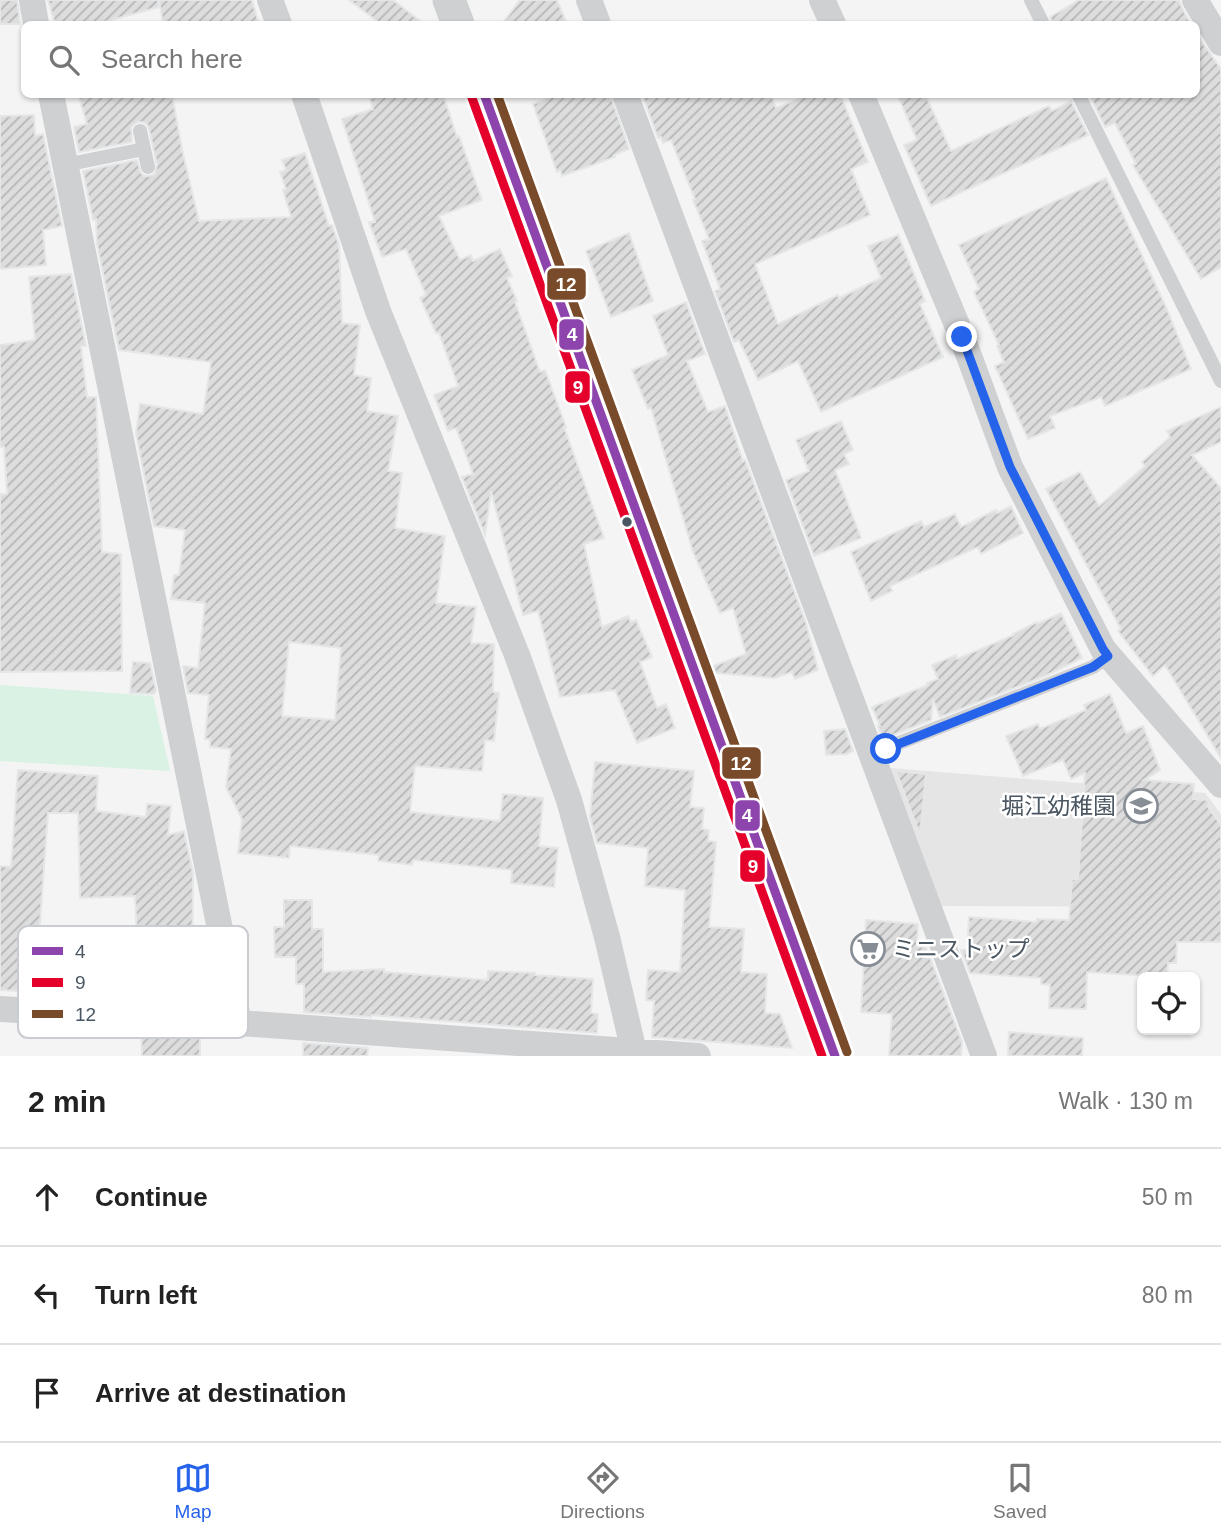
<!DOCTYPE html>
<meta charset="utf-8">
<style>
body{margin:0;font-family:Helvetica,"Noto Sans JP",sans-serif;background:#f2f2f2;color:#222}
.controls{position:absolute;right:21px;bottom:21px;display:grid;overflow:hidden;border-radius:10px;box-shadow:0 2px 5px #0004}
.controls button{width:63px;height:63px;display:grid;place-items:center;padding:0;border:0;border-bottom:2px solid #e0e0e0;background:#fff;color:#222;font:35px sans-serif}
.stop{position:absolute;width:21px;height:21px;margin:-16px;border:5px solid #2563eb;border-radius:50%;background:#fff}
.stop.end{background:#2563eb;border-color:#fff;box-shadow:0 2px 7px #0008}
.list{margin:0;padding:0;list-style:none}
h2{display:flex;justify-content:space-between;align-items:center;height:91px;margin:0;padding:0 28px;font-size:30px}
h2 small{font-size:23px;font-weight:400;color:#767676}
.list li{display:grid;grid-template-columns:46px 1fr auto;gap:21px;align-items:center;box-sizing:border-box;height:98px;padding:0 28px;border-top:2px solid #e0e0e0}
.list b{display:block;font-size:26px;white-space:nowrap}
.list em{font-size:23px;font-style:normal;color:#767676}
.icon{flex:none;width:38px;height:38px;fill:none;stroke:currentColor;stroke-width:2;stroke-linecap:round;stroke-linejoin:round}
.map{position:relative;flex:none;width:1221px;height:1056px;overflow:hidden}
.search{position:absolute;background:#fff;box-shadow:0 2px 5px #0004;left:21px;right:21px;top:21px;height:77px;display:flex;align-items:center;gap:18px;box-sizing:border-box;padding:0 24px;border-radius:10px;color:#767676;font-size:26px}
.sheet{height:385px;background:#fff}
nav{display:flex;justify-content:space-around;align-items:center;box-sizing:border-box;height:98px;border-top:2px solid #e0e0e0;background:#fff;font-size:19px;color:#767676}
nav a{display:grid;justify-items:center;gap:4px}
nav .on{color:#2563eb}
.map>svg:first-child{display:block}
.education{fill:#e6e5e6}
.park{fill:#d9f2e3}
.building{fill:url(#building-hatch);stroke:#e5e6e7;stroke-width:2;fill-rule:evenodd}
.lines{fill:none;stroke-linecap:round;stroke-linejoin:round}
.service{stroke:#ced0d2;stroke-width:14}
.minor{stroke:#ced0d2;stroke-width:26}
.tertiary{stroke:#ced0d2;stroke-width:33}
.bus-1-casing{stroke:#fff;stroke-width:14}
.bus-2-casing{stroke:#fff;stroke-width:14}
.bus-3-casing{stroke:#fff;stroke-width:14}
.bus-1{stroke:#8e44ad;stroke-width:9}
.bus-2{stroke:#e4002b;stroke-width:9}
.bus-3{stroke:#7a4b2a;stroke-width:9}
.route{stroke:#2563eb;stroke-width:9}
.bus-dot{fill:#4a5661;stroke:#fff;stroke-width:2.5}
.labels{text-anchor:middle;dominant-baseline:central;stroke-width:5;stroke-linejoin:round;paint-order:stroke}
.poi-label{font-size:23px;fill:#4a5661;stroke:#fff;text-anchor:end}
.key{fill:#fff;stroke:#c9ccd0;stroke-width:2}
.key-label{font-size:19px;fill:#4a5661}
.line-badge{stroke:#fff;stroke-width:2.5}
.badge-label{font-size:19px;text-anchor:middle;font-weight:bold;fill:#fff}
</style>
<div class="map">
<svg width="1221" height="1056" viewBox="0 0 1221 1056">
<defs>
<pattern id="building-hatch" width="6" height="6" patternUnits="userSpaceOnUse" patternTransform="scale(1.75)"><rect width="6" height="6" fill="#ddddde"/><path d="M-1 1l2-2M0 6l6-6M5 7l2-2" fill="none" stroke="#b5b6b7"/></pattern>
</defs>
<rect width="100%" height="100%" fill="#f4f4f4"/>
<!-- education -->
<path class="education" d="M 890,768 L 1205,793 L 1221,814 L 1221,907 L 940,906 Z"/>
<!-- park -->
<path class="park" d="M 0,685 L 153,696 L 170,771 L 0,761 Z"/>
<!-- building -->
<path class="building" d="M 0,0 L 17,0 L 20,24 L 0,24 Z
M 48,0 L 158,0 L 159,7 L 97,24 L 55,24 Z
M 159,0 L 252,0 L 259,24 L 163,24 Z
M 349,0 L 393,0 L 424,24 L 381,24 Z
M 520,0 L 557,0 L 567,24 L 502,24 Z
M 1079,0 L 1179,0 L 1182,8 L 1191,24 L 1053,24 L 1050,17 Z
M 1196,33 L 1221,69 L 1221,267 L 1201,279 L 1133,165 L 1136,164 L 1115,123 L 1105,127 L 1089,94 L 1196,94 Z
M 78,94 L 172,94 L 182,149 L 199,221 L 291,217 L 283,190 L 286,189 L 280,172 L 286,170 L 282,160 L 305,153 L 329,226 L 332,225 L 339,245 L 342,323 L 360,325 L 354,375 L 371,378 L 367,411 L 398,416 L 388,471 L 402,473 L 395,528 L 445,536 L 436,603 L 476,607 L 471,643 L 494,644 L 493,692 L 499,693 L 494,741 L 485,740 L 482,771 L 415,766 L 410,812 L 500,821 L 503,794 L 543,798 L 539,846 L 558,848 L 554,887 L 511,883 L 512,870 L 413,860 L 412,865 L 378,861 L 379,855 L 290,846 L 289,858 L 238,853 L 242,819 L 226,787 L 231,749 L 210,747 L 210,739 L 205,739 L 209,695 L 188,693 L 183,666 L 198,668 L 205,603 L 171,599 L 174,575 L 179,575 L 185,530 L 154,526 L 136,433 L 140,404 L 203,414 L 211,362 L 119,350 L 97,244 L 96,219 L 93,220 L 83,171 L 137,160 L 141,173 L 144,176 L 149,176 L 155,174 L 157,165 L 149,129 L 147,124 L 142,122 L 137,122 L 131,127 L 132,142 L 79,152 L 74,127 L 87,124 ZM 289,642 L 341,648 L 335,720 L 282,716 Z
M 383,94 L 443,94 L 457,137 L 459,136 L 482,200 L 439,216 L 460,260 L 471,255 L 473,261 L 500,249 L 512,276 L 507,278 L 517,301 L 515,302 L 540,372 L 545,370 L 566,427 L 564,427 L 604,538 L 584,544 L 602,627 L 628,616 L 631,622 L 636,620 L 652,657 L 640,662 L 657,708 L 666,704 L 675,728 L 637,743 L 615,690 L 560,697 L 538,611 L 523,615 L 491,491 L 485,535 L 462,477 L 473,474 L 456,428 L 448,431 L 434,395 L 458,386 L 439,333 L 436,333 L 420,298 L 426,295 L 406,249 L 382,257 L 369,222 L 375,222 L 342,119 L 373,109 L 370,99 Z
M 559,94 L 610,94 L 629,149 L 614,155 L 615,157 L 562,176 L 560,170 L 557,172 L 533,104 Z
M 642,94 L 771,94 L 776,108 L 810,94 L 840,94 L 868,162 L 851,169 L 870,215 L 755,264 L 778,324 L 838,295 L 839,298 L 881,278 L 868,246 L 898,235 L 925,301 L 920,304 L 943,357 L 821,412 L 798,361 L 758,380 L 739,340 L 734,342 L 715,291 L 720,289 L 702,241 L 709,239 L 693,200 L 695,199 L 671,140 L 663,143 L 661,137 L 658,138 Z
M 897,94 L 925,94 L 951,151 L 1049,106 L 1052,111 L 1071,101 L 1088,135 L 931,206 L 904,145 L 917,140 Z
M 34,115 L 35,136 L 43,134 L 62,226 L 43,230 L 46,265 L 0,269 L 0,116 Z
M 1106,178 L 1166,307 L 1191,369 L 1105,406 L 1101,397 L 1050,416 L 1055,428 L 1028,439 L 995,366 L 1004,362 L 997,346 L 999,345 L 974,292 L 979,289 L 959,245 Z
M 629,233 L 653,301 L 611,317 L 586,251 Z
M 71,274 L 86,346 L 81,346 L 87,397 L 96,397 L 102,552 L 121,554 L 122,671 L 0,672 L 0,494 L 7,494 L 4,447 L 0,447 L 0,345 L 35,340 L 29,277 Z
M 686,302 L 705,354 L 687,361 L 708,412 L 725,406 L 743,461 L 745,460 L 806,623 L 818,670 L 795,679 L 792,672 L 775,678 L 716,673 L 713,666 L 746,654 L 733,608 L 720,613 L 693,552 L 651,408 L 648,409 L 632,370 L 668,355 L 653,316 Z
M 1221,407 L 1221,442 L 1192,455 L 1221,488 L 1221,758 L 1165,665 L 1153,676 L 1118,631 L 1121,629 L 1046,489 L 1080,472 L 1099,506 L 1145,466 L 1142,462 L 1170,437 L 1167,431 Z
M 841,421 L 853,450 L 844,454 L 849,464 L 835,470 L 861,538 L 814,556 L 786,480 L 809,471 L 796,440 Z
M 1011,506 L 1023,533 L 981,554 L 978,547 L 890,586 L 892,591 L 871,601 L 851,552 L 921,521 L 924,527 L 955,514 L 961,527 L 996,510 L 997,513 Z
M 1061,613 L 1082,658 L 1045,676 L 940,717 L 933,699 L 931,720 L 883,739 L 878,726 L 880,726 L 872,707 L 928,685 L 927,683 L 938,679 L 932,665 L 956,655 L 957,659 L 1014,635 L 1013,634 L 1037,622 L 1037,624 Z
M 133,662 L 150,663 L 156,690 L 154,694 L 130,693 Z
M 1110,694 L 1126,733 L 1143,726 L 1160,770 L 1144,780 L 1194,784 L 1193,799 L 1209,800 L 1208,807 L 1221,825 L 1221,942 L 1177,942 L 1176,963 L 1168,963 L 1167,977 L 1087,972 L 1086,1009 L 1049,1008 L 1050,985 L 1041,984 L 1041,978 L 970,973 L 961,950 L 967,950 L 969,917 L 1037,922 L 1037,919 L 1069,920 L 1072,879 L 1078,879 L 1085,773 L 1071,779 L 1063,760 L 1023,776 L 1006,736 L 1038,724 L 1040,729 L 1086,710 L 1084,705 Z
M 845,729 L 853,751 L 847,754 L 826,755 L 824,731 Z
M 595,762 L 694,771 L 690,807 L 704,808 L 702,829 L 709,830 L 708,841 L 716,842 L 709,927 L 744,929 L 741,972 L 767,974 L 765,1013 L 780,1014 L 792,1048 L 652,1037 L 654,1001 L 646,1000 L 648,970 L 680,972 L 685,890 L 645,886 L 648,848 L 597,843 L 590,817 Z
M 18,770 L 98,776 L 96,811 L 146,817 L 147,804 L 171,806 L 168,835 L 184,831 L 193,873 L 192,1004 L 140,1001 L 135,896 L 80,898 L 78,813 L 48,813 L 35,992 L 0,990 L 0,866 L 11,867 Z
M 896,771 L 926,774 L 920,835 Z
M 284,900 L 312,900 L 312,929 L 323,929 L 323,972 L 384,969 L 384,972 L 488,980 L 488,971 L 535,973 L 535,975 L 593,979 L 591,1013 L 598,1014 L 597,1033 L 371,1015 L 371,1017 L 304,1012 L 304,984 L 296,984 L 296,957 L 275,957 L 274,927 L 284,927 Z
M 866,920 L 918,924 L 917,946 L 926,947 L 962,1042 L 961,1056 L 889,1056 L 892,1014 L 861,1012 Z
M 1009,1032 L 1083,1038 L 1082,1056 L 1008,1056 Z
M 141,1033 L 200,1037 L 200,1056 L 142,1056 Z
M 303,1043 L 368,1048 L 367,1056 L 303,1056 Z"/>
<g class="lines">
<!-- service -->
<path class="service" d="M 1031,0 L 1043,24
M 1078,94 L 1221,381
M 140,131 L 148,167
M 65,165 L 144,149
M 871,754 L 1093,667 L 1108,656"/>
<!-- minor -->
<path class="minor" d="M 32,0 L 36,24
M 270,0 L 279,24
M 589,0 L 598,24
M 822,0 L 833,24
M 1195,0 L 1221,43
M 51,94 L 239,1023
M 304,94 L 378,311 L 517,655 L 569,800 L 607,937 L 635,1056
M 625,94 L 984,1056
M 861,94 L 962,337 L 1010,467 L 1103,649 L 1221,785
M 0,1009 L 239,1023 L 698,1056"/>
<!-- tertiary -->
<path class="tertiary" d="M 449,0 L 458,24
M 484,94 L 835,1056"/>
<!-- bus-1 casing -->
<g class="bus-1-casing">
<path id="bus-1" d="M 484,94 L 835,1056"/>
</g>
<!-- bus-2 casing -->
<g class="bus-2-casing">
<path id="bus-2" d="M 472,98 L 822,1056"/>
</g>
<!-- bus-3 casing -->
<g class="bus-3-casing">
<path id="bus-3" d="M 497,94 L 847,1052"/>
</g>
<!-- bus-1 -->
<use href="#bus-1" class="bus-1"/>
<!-- bus-2 -->
<use href="#bus-2" class="bus-2"/>
<!-- bus-3 -->
<use href="#bus-3" class="bus-3"/>
</g>
<g class="lines">
<!-- route -->
<path class="route" d="M 886,749 L 1093,667 L 1108,656 L 1103,649 L 1010,467 L 962,337"/>
</g>
<!-- icons -->
<defs>
<g id="school-ring" transform="scale(1.75)"><circle r="9.5" fill="#fff" stroke="#868d94" stroke-width="1.5"/><path d="M0-5L7-2L0 1L-7-2ZM-4 1L0 2.5L4 1V4Q0 6-4 4Z" fill="#868d94"/></g>
<g id="supermarket-ring" transform="scale(1.75)"><circle r="9.5" fill="#fff" stroke="#868d94" stroke-width="1.5"/><path d="M-6-5.5h2.5l.6 2H6L4.5 2H-2.5L-4.4-4H-6ZM-1.5 3.2a1.3 1.3 0 1 0 .1 0ZM3 3.2a1.3 1.3 0 1 0 .1 0Z" fill="#868d94"/></g>
</defs>
<g fill-rule="evenodd">
<use href="#school-ring" x="1141" y="806"/>
<use href="#supermarket-ring" x="868" y="949"/>
</g>
<!-- markers -->
<circle class="bus-dot" cx="627" cy="522" r="6"/>
<g class="labels">
<!-- poi labels -->
<g class="poi-label">
<text x="1116" y="806">堀江幼稚園</text>
<text x="892" y="949" text-anchor="start">ミニストップ</text>
</g>
</g>
<!-- legend -->
<rect x="18" y="926" width="230" height="112" rx="10" class="key"/>
<rect x="32" y="947" width="31" height="8" fill="#8e44ad"/>
<rect x="32" y="978" width="31" height="9" fill="#e4002b"/>
<rect x="32" y="1010" width="31" height="8" fill="#7a4b2a"/>
<g class="key-label">
<text x="75" y="958">4</text>
<text x="75" y="989">9</text>
<text x="75" y="1021">12</text>
</g>
<g class="line-badge">
<rect x="546" y="267" width="41" height="34" rx="7" fill="#7a4b2a"/>
<rect x="558" y="318" width="27" height="33" rx="7" fill="#8e44ad"/>
<rect x="564" y="370" width="27" height="34" rx="7" fill="#e4002b"/>
<rect x="721" y="746" width="41" height="34" rx="7" fill="#7a4b2a"/>
<rect x="734" y="799" width="27" height="33" rx="7" fill="#8e44ad"/>
<rect x="739" y="849" width="27" height="34" rx="7" fill="#e4002b"/>
</g>
<g class="badge-label">
<text x="566" y="291">12</text>
<text x="572" y="341">4</text>
<text x="578" y="394">9</text>
<text x="741" y="770">12</text>
<text x="747" y="822">4</text>
<text x="753" y="873">9</text>
</g>
</svg>
<div class="controls">
<button><svg class="icon" aria-label="locate" viewBox="0 0 24 24"><circle cx="12" cy="12" r="6"/><path d="M12 2v4M12 18v4M2 12h4M18 12h4"/></svg></button>
</div>
<div class="stop" style="left:886px;top:749px"></div>
<div class="stop end" style="left:962px;top:337px"></div>
<div class="search"><svg class="icon" aria-label="search" viewBox="0 0 24 24"><circle cx="10" cy="10" r="6"/><path d="M15 15l6 6"/></svg>Search here</div>
</div>
<section class="sheet">
<h2>2 min<small>Walk · 130 m</small></h2>
<ul class="list">
<li><svg class="icon" aria-label="ahead" viewBox="0 0 24 24"><path d="M12 20V5M6 11l6-6 6 6"/></svg><div><b>Continue</b></div><em>50 m</em></li>
<li><svg class="icon" aria-label="left" viewBox="0 0 24 24"><path d="M17 20v-9H6M10 6l-5 5 5 5"/></svg><div><b>Turn left</b></div><em>80 m</em></li>
<li><svg class="icon" aria-label="arrive" viewBox="0 0 24 24"><path d="M6 21V4h12l-3 4 3 4H6"/></svg><div><b>Arrive at destination</b></div></li>
</ul>
</section>
<nav>
<a class="on"><svg class="icon" aria-label="map" viewBox="0 0 24 24"><path d="M3 6l6-2 6 2 6-2v14l-6 2-6-2-6 2zM9 4v14M15 6v14"/></svg>Map</a>
<a><svg class="icon" aria-label="directions" viewBox="0 0 24 24"><path d="M12 3l9 9-9 9-9-9zM9 14v-3h6M13 9l2 2-2 2"/></svg>Directions</a>
<a><svg class="icon" aria-label="saved" viewBox="0 0 24 24"><path d="M7 4h10v16l-5-4-5 4z"/></svg>Saved</a>
</nav>
